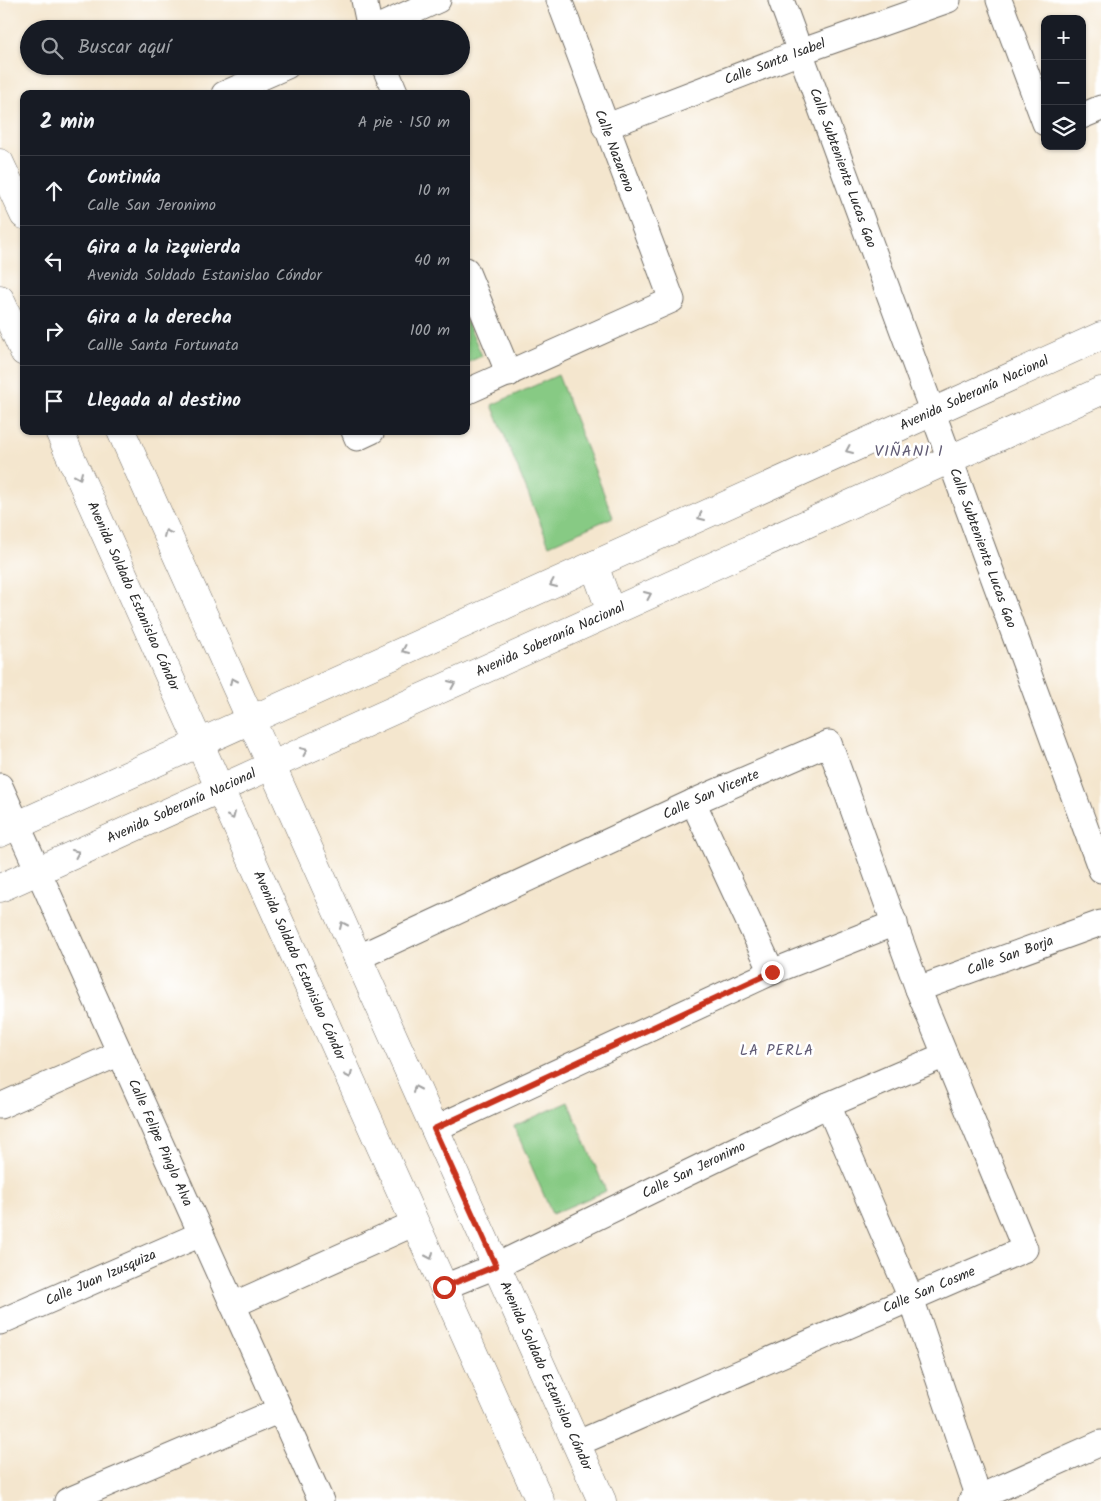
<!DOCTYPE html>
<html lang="es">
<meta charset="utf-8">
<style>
body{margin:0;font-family:Kalam,sans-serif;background:#20242c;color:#f1f3f6}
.controls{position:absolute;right:15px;top:15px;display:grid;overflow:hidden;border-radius:10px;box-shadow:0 1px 4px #0004}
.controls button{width:45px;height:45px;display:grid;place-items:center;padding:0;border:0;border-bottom:1px solid #363941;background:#171b24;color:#f1f3f6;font:25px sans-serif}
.stop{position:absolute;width:15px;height:15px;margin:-11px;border:4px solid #c8321e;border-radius:50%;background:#fff}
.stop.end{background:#c8321e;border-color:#fff;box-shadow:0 1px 5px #0008}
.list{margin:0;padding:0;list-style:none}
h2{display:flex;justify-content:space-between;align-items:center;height:65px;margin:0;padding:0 20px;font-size:21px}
h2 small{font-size:16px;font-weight:400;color:#9ea1a6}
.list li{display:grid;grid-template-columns:32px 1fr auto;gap:15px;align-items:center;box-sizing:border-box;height:70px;padding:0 20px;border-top:1px solid #363941}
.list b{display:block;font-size:19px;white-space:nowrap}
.list p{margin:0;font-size:16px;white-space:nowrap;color:#9ea1a6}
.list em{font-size:16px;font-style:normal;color:#9ea1a6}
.icon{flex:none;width:28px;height:28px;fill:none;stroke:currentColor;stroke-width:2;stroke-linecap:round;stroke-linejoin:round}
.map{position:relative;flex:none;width:1101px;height:1501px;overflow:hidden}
.search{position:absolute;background:#171b24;box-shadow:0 1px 4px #0004;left:20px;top:20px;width:450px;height:55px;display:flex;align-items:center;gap:12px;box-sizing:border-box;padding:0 18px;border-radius:28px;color:#9ea1a6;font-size:19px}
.panel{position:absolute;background:#171b24;box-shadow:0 1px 4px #0004;left:20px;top:90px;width:450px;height:345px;border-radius:10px}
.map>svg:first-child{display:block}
.green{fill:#87ca84;stroke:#597a58}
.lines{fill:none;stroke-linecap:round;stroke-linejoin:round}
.minor-casing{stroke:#716c64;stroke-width:27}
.tertiary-casing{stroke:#716c64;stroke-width:29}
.minor{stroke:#fff;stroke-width:25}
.tertiary{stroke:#fff;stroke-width:28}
.oneway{stroke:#a0a0a0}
.route{stroke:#c8321e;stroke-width:6}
.labels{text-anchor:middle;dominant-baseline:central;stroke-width:5;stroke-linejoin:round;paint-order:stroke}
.street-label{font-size:14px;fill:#2b2b2b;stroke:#fff}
.neighbourhood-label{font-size:15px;letter-spacing:1px;fill:#615c75;stroke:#fff}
.quarter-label{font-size:16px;letter-spacing:1px;fill:#615c75;stroke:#fff}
</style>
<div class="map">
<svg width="1101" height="1501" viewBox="0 0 1101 1501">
<rect width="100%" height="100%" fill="#fff"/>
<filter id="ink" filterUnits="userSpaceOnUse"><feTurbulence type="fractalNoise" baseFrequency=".02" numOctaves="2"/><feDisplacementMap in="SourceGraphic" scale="10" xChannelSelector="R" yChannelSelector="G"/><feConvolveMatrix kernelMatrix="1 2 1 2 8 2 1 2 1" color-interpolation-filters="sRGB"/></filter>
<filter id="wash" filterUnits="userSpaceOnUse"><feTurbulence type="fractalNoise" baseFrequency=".0096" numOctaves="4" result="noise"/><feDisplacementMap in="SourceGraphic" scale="20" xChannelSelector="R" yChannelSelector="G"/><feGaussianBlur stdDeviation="1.12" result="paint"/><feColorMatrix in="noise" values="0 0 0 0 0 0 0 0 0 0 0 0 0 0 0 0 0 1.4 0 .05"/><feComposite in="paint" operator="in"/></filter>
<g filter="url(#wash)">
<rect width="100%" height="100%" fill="#f4e6ce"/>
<!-- green -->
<path class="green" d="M 466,319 L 482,356 L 466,363 Z
M 558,375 L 613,517 L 549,545 L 492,405 Z
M 568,1102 L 606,1191 L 552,1214 L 514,1126 Z"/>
</g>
<g filter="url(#ink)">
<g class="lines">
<!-- minor casing -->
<g class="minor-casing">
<g id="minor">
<path d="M 364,0 L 370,29"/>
<path id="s1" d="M 781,0 L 1101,870"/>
<path d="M 999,0 L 1045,123"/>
<path d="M 374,29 L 438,0"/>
<path d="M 384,66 L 396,94"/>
<path d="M 224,94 L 287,66"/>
<path d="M 1082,116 L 1101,108"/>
<path id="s2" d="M 605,127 L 800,52 L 948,0"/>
<path d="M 466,270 L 509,374"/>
<path d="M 466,392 L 672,300 L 559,0"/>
<path d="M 354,431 L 357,438 L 372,431"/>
<path id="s3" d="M 0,786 L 321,1501"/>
<path d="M 693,802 L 772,972"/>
<path id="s4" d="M 357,958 L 693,802 L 829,743 L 918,989 L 1025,1249 L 576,1444"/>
<path id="s5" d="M 918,989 L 1101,923"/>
<path d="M 828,1105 L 911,1298 L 980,1501"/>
<path d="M 0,1106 L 120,1053"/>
<path d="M 434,1129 L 772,972 L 895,923"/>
<path id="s6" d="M 444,1287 L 496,1266 L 828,1105 L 945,1055"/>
<path d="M 233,1305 L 415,1223"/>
<path id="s7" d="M 0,1322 L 201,1234"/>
<path d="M 67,1501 L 280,1410"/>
<path d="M 971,1501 L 1101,1443"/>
</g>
</g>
<!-- tertiary casing -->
<g class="tertiary-casing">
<g id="tertiary">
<path d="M 0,163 L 24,215"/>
<path d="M 0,299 L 24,352"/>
<path id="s8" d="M 59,431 L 540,1501"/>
<path id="s9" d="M 121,431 L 602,1501"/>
<path d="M 594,565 L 611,612"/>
<path id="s10" d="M 0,833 L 1101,336"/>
<path id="s11" d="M 0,888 L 1101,391"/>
</g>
</g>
<!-- minor -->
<use href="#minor" class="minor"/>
<!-- tertiary -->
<use href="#tertiary" class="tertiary"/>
</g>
<!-- one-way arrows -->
<defs><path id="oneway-chevron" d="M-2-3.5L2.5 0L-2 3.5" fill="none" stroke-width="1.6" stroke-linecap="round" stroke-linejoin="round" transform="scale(1.25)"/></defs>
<g class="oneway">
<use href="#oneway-chevron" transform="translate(849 450) rotate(156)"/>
<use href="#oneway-chevron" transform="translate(79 476) rotate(66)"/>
<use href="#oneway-chevron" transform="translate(701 517) rotate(156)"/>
<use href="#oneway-chevron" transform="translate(167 533) rotate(-114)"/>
<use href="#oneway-chevron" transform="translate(553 584) rotate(156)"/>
<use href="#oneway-chevron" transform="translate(648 595) rotate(-24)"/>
<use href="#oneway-chevron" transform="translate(405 650) rotate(156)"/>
<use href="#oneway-chevron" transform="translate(233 681) rotate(-114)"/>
<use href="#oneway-chevron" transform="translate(452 684) rotate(-24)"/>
<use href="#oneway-chevron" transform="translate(304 751) rotate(-24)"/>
<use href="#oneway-chevron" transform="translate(232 816) rotate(66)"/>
<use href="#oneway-chevron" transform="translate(76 853) rotate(-24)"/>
<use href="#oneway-chevron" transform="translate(343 925) rotate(-114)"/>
<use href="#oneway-chevron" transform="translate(349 1075) rotate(66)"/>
<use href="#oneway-chevron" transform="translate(416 1089) rotate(-114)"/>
<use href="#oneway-chevron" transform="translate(430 1256) rotate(66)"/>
</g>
</g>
<g class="lines" filter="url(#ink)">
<!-- route -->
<path class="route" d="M 444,1287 L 496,1266 L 434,1129 L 772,972"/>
</g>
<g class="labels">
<!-- street labels -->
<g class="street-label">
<text stroke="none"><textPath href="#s2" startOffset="182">Calle Santa Isabel</textPath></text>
<text transform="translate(614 151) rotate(69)">Calle Nazareno</text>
<text stroke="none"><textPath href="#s1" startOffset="179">Calle Subteniente Lucas Gao</textPath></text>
<text stroke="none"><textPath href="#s10" startOffset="1069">Avenida Soberanía Nacional</textPath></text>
<text stroke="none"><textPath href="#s1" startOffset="584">Calle Subteniente Lucas Gao</textPath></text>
<text stroke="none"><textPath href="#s8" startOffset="181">Avenida Soldado Estanislao Cóndor</textPath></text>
<text stroke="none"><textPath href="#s11" startOffset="604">Avenida Soberanía Nacional</textPath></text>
<text stroke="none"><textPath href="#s4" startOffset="390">Calle San Vicente</textPath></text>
<text stroke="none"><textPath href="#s11" startOffset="199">Avenida Soberanía Nacional</textPath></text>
<text stroke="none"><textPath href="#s5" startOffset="98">Calle San Borja</textPath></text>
<text stroke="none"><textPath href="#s8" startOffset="586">Avenida Soldado Estanislao Cóndor</textPath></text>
<text stroke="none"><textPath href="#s3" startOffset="391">Calle Felipe Pinglo Alva</textPath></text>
<text stroke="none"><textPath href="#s6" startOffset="276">Calle San Jeronimo</textPath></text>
<text stroke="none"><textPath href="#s7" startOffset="110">Calle Juan Izusquiza</textPath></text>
<text transform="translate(929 1290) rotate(-23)">Calle San Cosme</text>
<text stroke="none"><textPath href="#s9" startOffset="1036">Avenida Soldado Estanislao Cóndor</textPath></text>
</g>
<!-- neighbourhood labels -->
<g class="neighbourhood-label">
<text x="777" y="1051">LA PERLA</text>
</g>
<!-- quarter labels -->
<g class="quarter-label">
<text x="909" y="451">VIÑANI I</text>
</g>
</g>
</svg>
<div class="controls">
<button>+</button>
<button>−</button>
<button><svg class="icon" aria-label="layers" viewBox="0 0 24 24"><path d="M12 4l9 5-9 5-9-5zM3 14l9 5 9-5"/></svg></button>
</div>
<div class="stop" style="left:444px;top:1287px"></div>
<div class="stop end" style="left:772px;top:972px"></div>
<div class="search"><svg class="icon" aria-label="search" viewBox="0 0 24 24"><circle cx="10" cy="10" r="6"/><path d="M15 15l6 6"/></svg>Buscar aquí</div>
<section class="panel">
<h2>2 min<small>A pie · 150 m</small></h2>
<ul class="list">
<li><svg class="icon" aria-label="ahead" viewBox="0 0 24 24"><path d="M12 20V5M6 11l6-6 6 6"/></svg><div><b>Continúa</b><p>Calle San Jeronimo</p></div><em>10 m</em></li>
<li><svg class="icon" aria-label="left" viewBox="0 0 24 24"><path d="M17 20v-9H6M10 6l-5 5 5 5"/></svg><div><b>Gira a la izquierda</b><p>Avenida Soldado Estanislao Cóndor</p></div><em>40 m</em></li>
<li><svg class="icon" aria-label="right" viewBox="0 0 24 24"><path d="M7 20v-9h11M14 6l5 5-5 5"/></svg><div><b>Gira a la derecha</b><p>Callle Santa Fortunata</p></div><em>100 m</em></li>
<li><svg class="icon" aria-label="arrive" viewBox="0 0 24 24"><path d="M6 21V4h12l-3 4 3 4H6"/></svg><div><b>Llegada al destino</b></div></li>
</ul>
</section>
</div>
